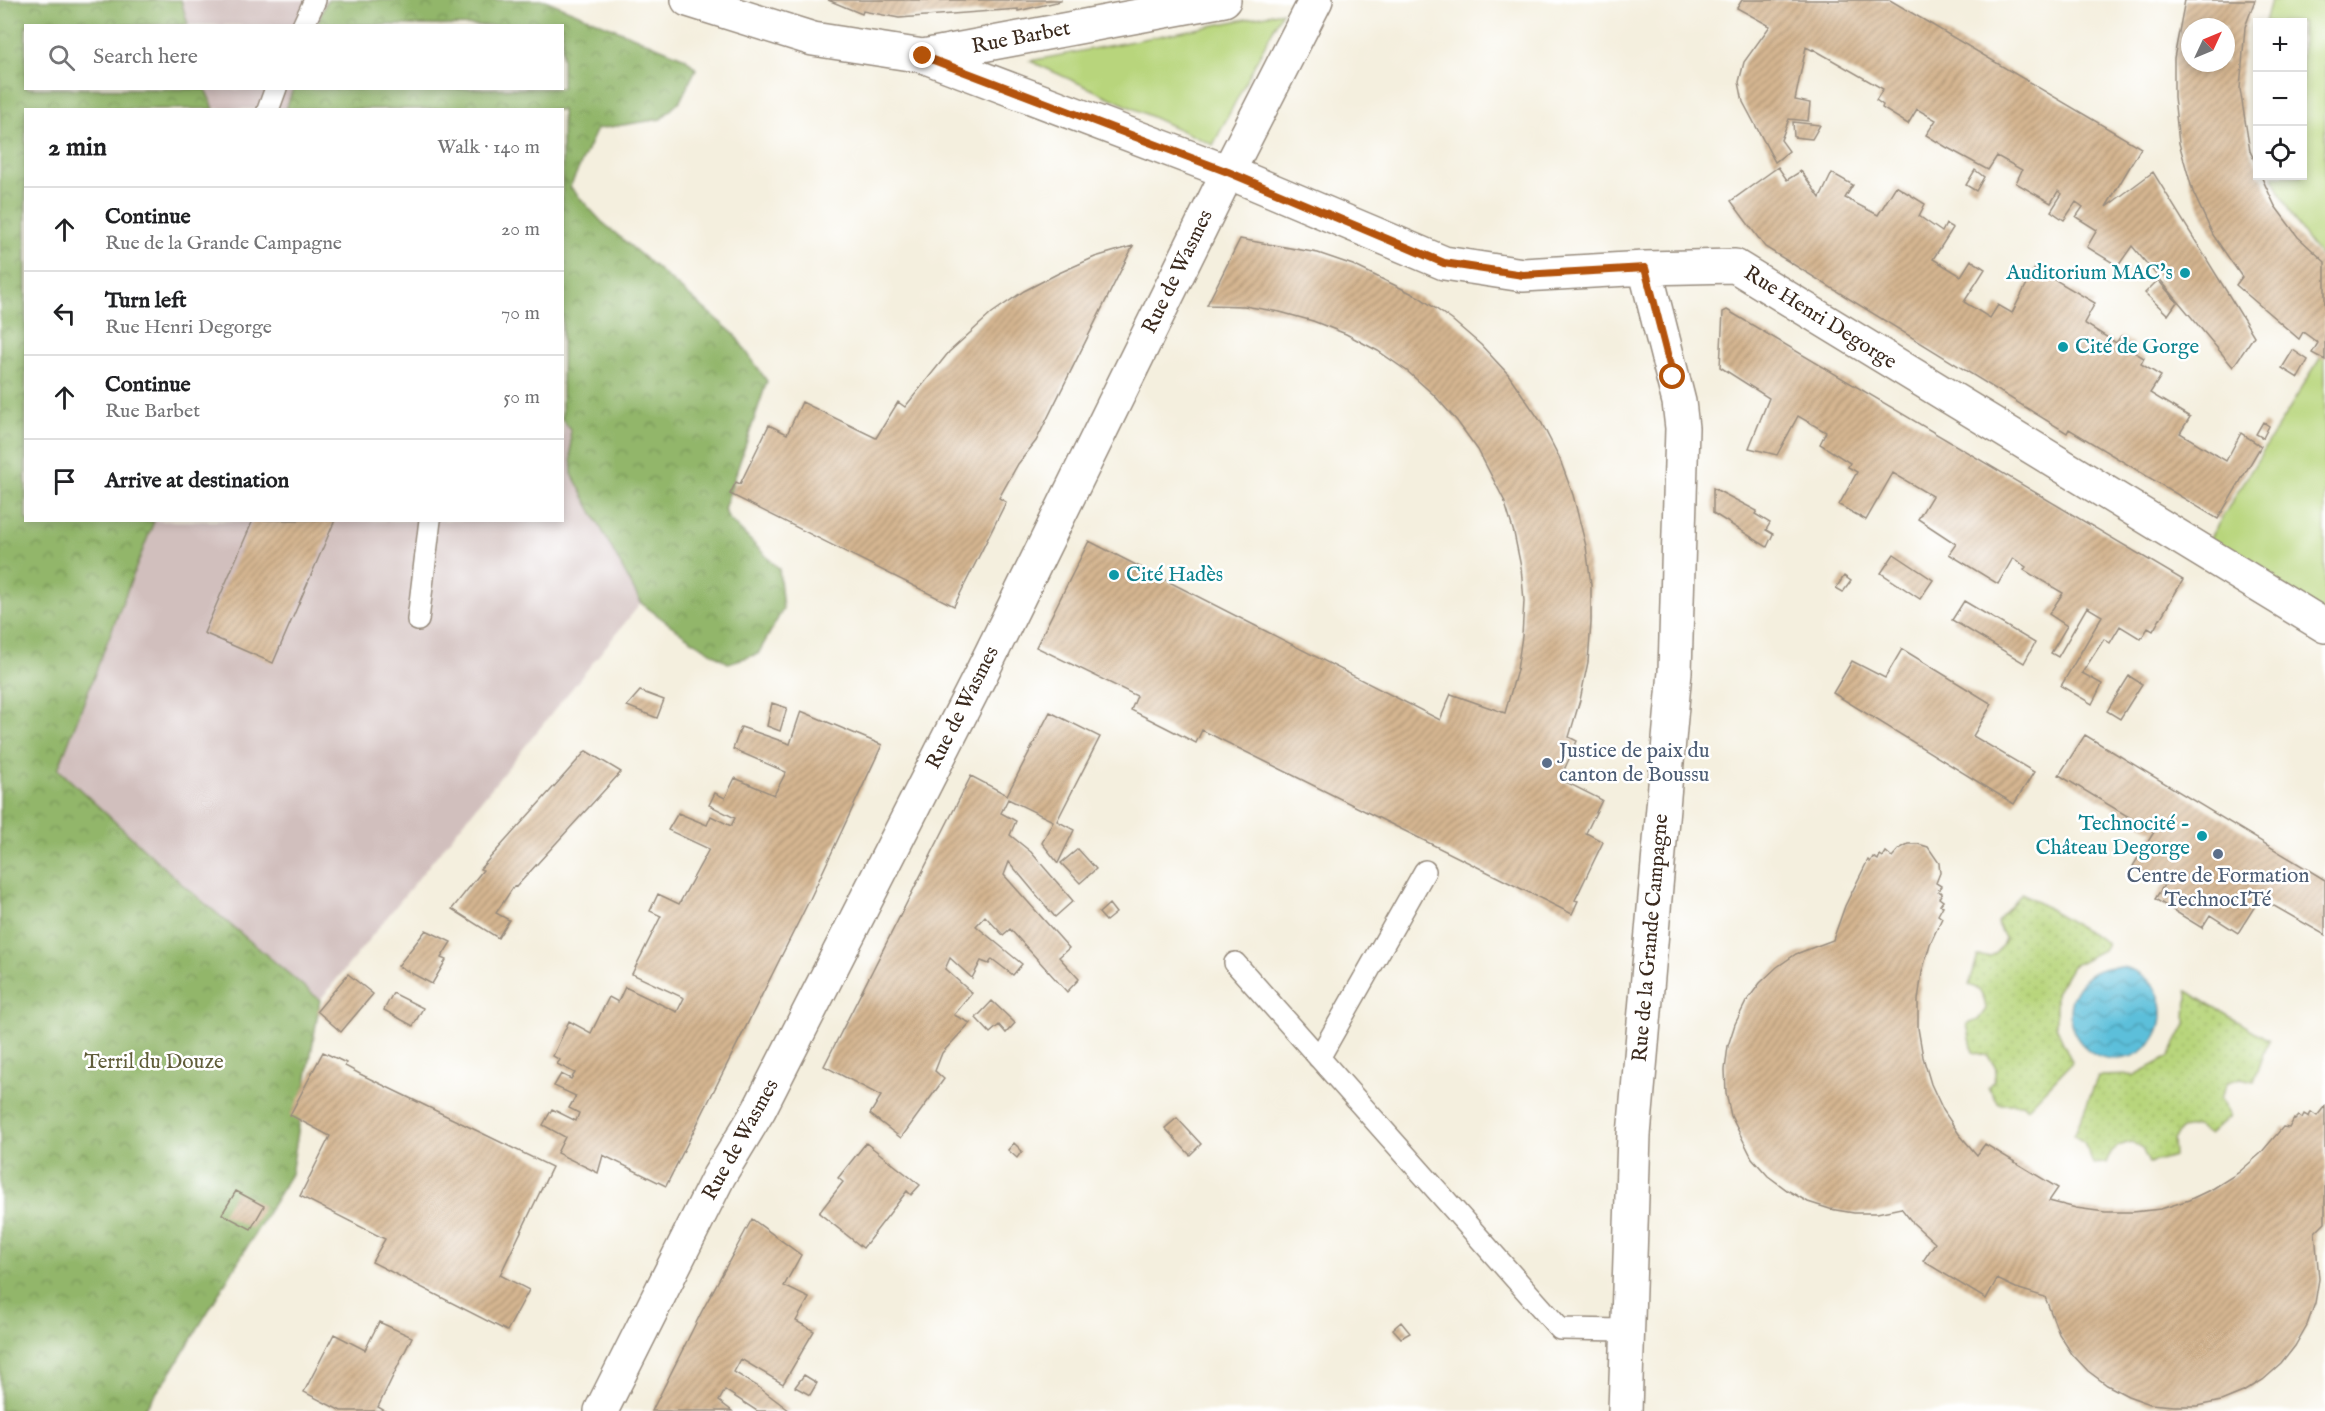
<!DOCTYPE html>
<meta charset="utf-8">
<style>
body{margin:0;font-family:"IM FELL English",serif;background:#f2f2f2;color:#202124}
.controls{position:absolute;right:18px;top:18px;display:grid;overflow:hidden;border-radius:0px;box-shadow:0 3px 9px #0003}
.controls button{width:54px;height:54px;display:grid;place-items:center;padding:0;border:0;border-bottom:2px solid #e0e0e0;background:#fff;color:#202124;font:30px sans-serif}
.compass{position:absolute;left:2181px;top:18px;width:54px;height:54px;border-radius:50%;background:#fff;box-shadow:0 3px 9px #0003;rotate:46deg}
.stop{position:absolute;width:18px;height:18px;margin:-14px;border:4px solid #b45309;border-radius:50%;background:#fff}
.stop.end{background:#b45309;border-color:#fff;box-shadow:0 2px 6px #0008}
.list{margin:0;padding:0;list-style:none}
h2{display:flex;justify-content:space-between;align-items:center;height:78px;margin:0;padding:0 24px;font-size:26px}
h2 small{font-size:20px;font-weight:400;color:#757577}
.list li{display:grid;grid-template-columns:39px 1fr auto;gap:18px;align-items:center;box-sizing:border-box;height:84px;padding:0 24px;border-top:2px solid #e0e0e0}
.list b{display:block;font-size:22px;white-space:nowrap}
.list p{margin:0;font-size:20px;white-space:nowrap;color:#757577}
.list em{font-size:20px;font-style:normal;color:#757577}
.icon{flex:none;width:33px;height:33px;fill:none;stroke:currentColor;stroke-width:2;stroke-linecap:round;stroke-linejoin:round}
.map{position:relative;flex:none;width:2325px;height:1411px;overflow:hidden}
.search{position:absolute;background:#fff;box-shadow:0 3px 9px #0003;left:24px;top:24px;width:540px;height:66px;display:flex;align-items:center;gap:15px;box-sizing:border-box;padding:0 21px;border-radius:0px;color:#757577;font-size:22px}
.panel{position:absolute;background:#fff;box-shadow:0 3px 9px #0003;left:24px;top:108px;width:540px;height:414px;border-radius:0px}
.map>svg:first-child{display:block}
.industrial{fill:#d1bfbd}
.grass{fill:url(#grass-dots);stroke:#7a804c;stroke-width:1.5}
.forest{fill:url(#forest-crowns);stroke:#667044;stroke-width:1.5}
.park{fill:#b8d57b;stroke:#7a804c;stroke-width:1.5}
.water{fill:url(#water-waves);stroke:#4c747c;stroke-width:1.5}
.building{fill:url(#building-hatch);fill-rule:evenodd}
.lines{fill:none;stroke-linecap:round;stroke-linejoin:round}
.service-casing{stroke:#988c7e;stroke-width:24}
.minor-casing{stroke:#988c7e;stroke-width:36}
.tertiary-casing{stroke:#988c7e;stroke-width:36}
.service{stroke:#fff;stroke-width:21}
.minor{stroke:#fff;stroke-width:33}
.tertiary{stroke:#fff;stroke-width:33}
.route{stroke:#b45309;stroke-width:8}
.culture-dot{fill:#0f9aa8;stroke:#fff;stroke-width:2}
.service-dot{fill:#5c6f8a;stroke:#fff;stroke-width:2}
.labels{text-anchor:middle;dominant-baseline:central;stroke-width:5;stroke-linejoin:round;paint-order:stroke}
.street-label{font-size:21px;fill:#3b2a1e;stroke:#fff}
.culture-label{font-size:21px;fill:#0d838f;stroke:#fff;text-anchor:end}
.service-label{font-size:21px;fill:#4e5e75;stroke:#fff;text-anchor:start}
.park-label{font-size:21px;fill:#605d3a;stroke:#fff}
</style>
<div class="map">
<svg width="2325" height="1411" viewBox="0 0 2325 1411">
<defs>
<pattern id="grass-dots" width="8" height="8" patternUnits="userSpaceOnUse" patternTransform="scale(1.5)"><rect width="8" height="8" fill="#b8d57b"/><path d="M2 2h.1M6 6h.1" fill="none" stroke="#9fb76a" stroke-width="1.8" stroke-linecap="round"/></pattern>
<pattern id="forest-crowns" width="20" height="18" patternUnits="userSpaceOnUse" patternTransform="scale(1.5)"><rect width="20" height="18" fill="#92b66b"/><path d="M2 6a3 3 0 1 1 6 0M12 15a3 3 0 1 1 6 0" fill="none" stroke="#789457"/></pattern>
<pattern id="water-waves" width="16" height="10" patternUnits="userSpaceOnUse" patternTransform="scale(1.5)"><rect width="16" height="10" fill="#5cbfda"/><path d="M0 5q4-4 8 0t8 0" fill="none" stroke="#4d9bb0"/></pattern>
<pattern id="building-hatch" width="6" height="6" patternUnits="userSpaceOnUse" patternTransform="scale(1.5)"><rect width="6" height="6" fill="#d5b691"/><path d="M-1 1l2-2M0 6l6-6M5 7l2-2" fill="none" stroke="#ae9476"/></pattern>
</defs>
<rect width="100%" height="100%" fill="#fff"/>
<filter id="ink" filterUnits="userSpaceOnUse"><feTurbulence type="fractalNoise" baseFrequency=".0167" numOctaves="2"/><feDisplacementMap in="SourceGraphic" scale="12" xChannelSelector="R" yChannelSelector="G"/><feConvolveMatrix kernelMatrix="1 2 1 2 8 2 1 2 1" color-interpolation-filters="sRGB"/></filter>
<filter id="wash" filterUnits="userSpaceOnUse"><feTurbulence type="fractalNoise" baseFrequency=".008" numOctaves="4" result="noise"/><feDisplacementMap in="SourceGraphic" scale="24" xChannelSelector="R" yChannelSelector="G"/><feGaussianBlur stdDeviation="1.35" result="paint"/><feColorMatrix in="noise" values="0 0 0 0 0 0 0 0 0 0 0 0 0 0 0 0 0 1.4 0 .05"/><feComposite in="paint" operator="in"/></filter>
<g filter="url(#wash)">
<rect width="100%" height="100%" fill="#f4efde"/>
<!-- industrial -->
<path class="industrial" d="M 181,0 L 327,0 L 317,26 L 188,25 Z
M 205,89 L 293,89 L 286,110 L 214,109 Z
M 563,419 L 570,429 L 572,474 L 641,603 L 320,1000 L 183,885 L 58,769 L 154,521 L 562,520 Z"/>
<!-- grass -->
<path class="grass" d="M 2022,893 L 2107,943 L 2103,950 L 2072,966 L 2056,993 L 2056,1026 L 2072,1062 L 2027,1109 L 2022,1104 L 1999,1104 L 1988,1088 L 1994,1080 L 1996,1068 L 1988,1056 L 1973,1052 L 1967,1024 L 1978,1020 L 1986,1009 C 1984,996 1982,989 1969,985 L 1978,956 C 1995,958 2000,953 2005,938 L 1997,922 Z
M 2187,991 L 2269,1040 L 2254,1081 L 2241,1078 L 2228,1082 L 2220,1098 L 2230,1116 L 2209,1135 L 2197,1126 L 2181,1129 L 2173,1140 L 2174,1156 L 2149,1163 L 2142,1149 L 2132,1142 C 2118,1145 2111,1148 2106,1163 L 2093,1164 L 2084,1142 L 2074,1136 L 2098,1076 L 2135,1075 L 2169,1057 L 2186,1024 Z"/>
<!-- forest -->
<path class="forest" d="M 0,0 L 181,0 L 188,25 L 26,26 L 26,88 L 205,89 L 214,109 L 26,110 L 26,520 L 154,521 L 58,769 L 183,885 L 320,1000 L 291,1174 L 172,1371 L 143,1411 L 0,1411 Z
M 327,0 L 545,0 L 685,58 L 696,69 L 680,101 L 661,119 L 597,129 L 570,187 L 601,221 L 734,334 L 767,381 L 724,509 L 729,519 L 779,569 L 783,609 L 758,654 L 728,663 L 684,635 L 641,603 L 572,474 L 570,429 L 562,419 L 562,110 L 286,109 L 293,89 L 562,88 L 562,26 L 317,25 Z"/>
<!-- park -->
<path class="park" d="M 2271,0 L 2325,0 L 2325,260 C 2301,238 2285,205 2273,176 L 2302,176 L 2302,22 L 2265,22 Z
M 1282,12 L 1213,145 L 1030,61 Z
M 2325,350 L 2325,626 L 2201,552 Z"/>
<!-- water -->
<path class="water" d="M2070 1013a46 46 0 1 1 92 0a46 46 0 1 1-92 0Z"/>
<g id="blocks">
<!-- building -->
<path class="building" d="M 828,0 L 1061,0 L 1061,1 L 1018,11 L 1018,9 L 899,18 L 863,11 L 862,14 Z
M 1742,0 L 1890,0 L 2141,148 L 2106,207 L 2153,172 L 2254,336 L 2233,367 L 2132,246 L 2118,266 L 2087,247 L 2097,230 L 2076,217 L 2083,207 L 2076,202 L 2064,220 L 2051,211 L 2062,194 L 2058,191 L 2051,203 L 2016,183 L 2022,170 L 1997,156 L 1988,170 L 1946,147 L 1926,135 L 1936,120 L 1917,109 L 1908,124 L 1882,108 L 1883,105 L 1876,100 L 1883,89 L 1813,49 L 1812,50 L 1806,47 L 1795,100 L 1810,103 L 1808,121 L 1789,119 L 1781,140 L 1789,151 L 1775,162 L 1743,102 L 1739,82 L 1744,62 L 1770,26 L 1737,8 Z
M 2185,0 L 2255,0 L 2245,27 L 2240,89 L 2250,151 L 2258,168 L 2258,176 L 2261,176 L 2275,206 L 2298,237 L 2325,262 L 2325,360 L 2312,353 L 2318,343 L 2303,332 L 2299,339 L 2236,285 L 2242,277 L 2213,235 L 2193,192 L 2179,143 L 2174,97 L 2174,58 ZM 2190,27 L 2226,27 L 2226,63 L 2190,63 Z
M 1793,122 L 1820,125 L 1812,139 L 1794,137 Z
M 1778,167 L 1787,180 L 1801,171 L 1820,198 L 1832,173 L 1853,185 L 1845,198 L 1878,215 L 1896,186 L 1925,204 L 1919,216 L 1942,232 L 1946,224 L 1953,228 L 1933,259 L 1961,276 L 1971,260 L 1985,269 L 1964,302 L 1990,318 L 1998,305 L 2012,313 L 2035,268 L 2095,303 L 2084,323 L 2116,343 L 2121,336 L 2133,343 L 2129,349 L 2144,358 L 2141,364 L 2161,376 L 2150,393 L 2190,417 L 2180,433 L 2226,461 L 2241,433 L 2261,446 L 2218,519 L 2069,429 L 2067,433 L 1765,247 L 1731,201 Z
M 1975,170 L 1984,177 L 1976,191 L 1966,185 Z
M 1240,239 L 1318,253 L 1353,265 L 1419,297 L 1452,320 L 1481,345 L 1508,374 L 1541,422 L 1559,457 L 1573,495 L 1586,546 L 1591,585 L 1591,623 L 1588,662 L 1580,700 L 1569,737 L 1577,741 L 1560,779 L 1602,800 L 1586,833 L 1603,842 L 1575,900 L 1578,901 L 1572,914 L 1202,730 L 1196,743 L 1165,727 L 1131,710 L 1137,696 L 1036,647 L 1089,541 L 1440,720 L 1451,694 L 1505,713 L 1517,670 L 1522,636 L 1524,601 L 1521,567 L 1514,533 L 1504,500 L 1478,450 L 1457,421 L 1434,395 L 1407,371 L 1378,351 L 1346,334 L 1313,321 L 1280,312 L 1244,306 L 1207,305 Z
M 1133,246 L 1036,441 L 1018,464 L 999,498 L 1006,502 L 954,606 L 730,494 L 736,482 L 740,484 L 769,425 L 787,434 L 802,402 L 876,438 L 898,402 L 905,407 L 949,352 L 992,313 L 1024,291 L 1059,273 L 1095,257 Z
M 2158,280 L 2177,302 L 2168,315 L 2145,293 Z
M 1727,310 L 2183,580 L 2153,631 L 2148,628 L 2141,639 L 2120,626 L 2110,643 L 2104,639 L 2082,673 L 2102,684 L 2092,704 L 2061,686 L 2102,616 L 2087,607 L 2058,657 L 2051,653 L 2067,626 L 2049,614 L 2063,593 L 2024,570 L 2026,567 L 2013,558 L 1998,584 L 1949,554 L 1956,544 L 1918,519 L 1932,496 L 1893,473 L 1866,520 L 1839,505 L 1857,472 L 1848,467 L 1850,463 L 1820,444 L 1826,432 L 1798,416 L 1777,455 L 1749,448 L 1769,398 L 1720,367 L 1723,312 Z
M 2293,350 L 2308,360 L 2298,378 L 2282,368 Z
M 2263,422 L 2269,426 L 2263,438 L 2256,434 Z
M 1713,488 L 1757,511 L 1755,514 L 1770,523 L 1766,530 L 1773,534 L 1767,547 L 1713,513 Z
M 253,520 L 335,520 L 273,663 L 204,633 Z
M 1894,554 L 1933,580 L 1920,599 L 1881,573 Z
M 1844,576 L 1851,581 L 1843,592 L 1836,588 Z
M 1964,601 L 2035,643 L 2024,663 L 1952,620 Z
M 1902,649 L 1992,704 L 1973,736 L 2034,772 L 2014,804 L 1833,693 L 1852,661 L 1885,678 Z
M 2129,676 L 2142,684 L 2120,719 L 2107,711 Z
M 640,691 L 664,700 L 657,718 L 627,706 Z
M 772,703 L 787,708 L 780,731 L 767,726 Z
M 801,711 L 882,745 L 810,899 L 666,1186 L 603,1155 L 598,1173 L 557,1153 L 565,1137 L 543,1125 L 552,1109 L 576,1121 L 579,1113 L 569,1108 L 576,1096 L 554,1086 L 561,1074 L 571,1079 L 575,1073 L 557,1064 L 560,1060 L 553,1056 L 569,1021 L 591,1033 L 609,997 L 618,1002 L 625,987 L 677,1012 L 684,998 L 632,974 L 661,916 L 650,911 L 658,894 L 679,904 L 709,849 L 668,830 L 678,813 L 707,825 L 711,816 L 731,826 L 735,818 L 709,805 L 715,793 L 725,798 L 735,778 L 774,795 L 786,772 L 733,749 L 741,727 L 790,744 Z
M 1050,712 L 1100,737 L 1057,821 L 1074,830 L 1058,863 L 1042,843 L 1053,821 L 1008,799 L 1001,813 L 1016,821 L 1010,835 L 1031,852 L 1073,901 L 1055,917 L 1009,862 L 1004,875 L 1069,948 L 1059,957 L 1079,979 L 1067,992 L 1010,929 L 1003,935 L 985,916 L 976,926 L 1022,964 L 1013,975 L 992,959 L 989,964 L 981,961 L 972,978 L 950,958 L 945,969 L 972,993 L 954,1015 L 970,1023 L 942,1053 L 935,1071 L 944,1079 L 901,1138 L 870,1114 L 881,1096 L 824,1066 L 971,776 L 1007,795 Z
M 2085,735 L 2325,880 L 2325,935 L 2260,898 L 2238,933 L 2210,915 L 2202,928 L 2155,899 L 2164,885 L 2133,866 L 2154,832 L 2059,775 Z
M 586,751 L 621,772 L 516,887 L 514,886 L 496,913 L 509,920 L 498,938 L 452,909 L 483,870 L 480,869 Z
M 1908,844 L 1918,844 L 1928,847 L 1939,863 L 1940,873 L 1936,883 L 1941,886 L 1938,891 L 1942,893 L 1939,898 L 1943,901 L 1940,905 L 1943,906 L 1938,915 L 1942,918 L 1930,944 L 1922,972 L 1918,1000 L 1918,1028 L 1923,1057 L 1931,1084 L 1943,1110 L 1959,1134 L 1977,1155 L 1985,1144 L 2058,1188 L 2049,1201 L 2076,1208 L 2105,1212 L 2133,1212 L 2161,1209 L 2189,1200 L 2214,1188 L 2238,1173 L 2260,1154 L 2283,1127 L 2289,1128 L 2294,1119 L 2295,1120 L 2299,1116 L 2302,1118 L 2304,1114 L 2309,1117 L 2311,1112 L 2317,1116 L 2325,1106 L 2325,1222 L 2315,1232 L 2319,1279 L 2315,1303 L 2307,1325 L 2295,1346 L 2281,1364 L 2263,1380 L 2243,1392 L 2221,1401 L 2197,1406 L 2174,1406 L 2150,1404 L 2128,1396 L 2107,1385 L 2088,1371 L 2072,1354 L 2059,1334 L 2045,1297 L 2016,1288 L 1997,1279 L 1986,1299 L 1923,1261 L 1935,1243 L 1912,1222 L 1901,1208 L 1877,1213 L 1854,1213 L 1830,1209 L 1808,1202 L 1787,1190 L 1768,1176 L 1752,1158 L 1731,1116 L 1726,1093 L 1725,1070 L 1728,1046 L 1735,1024 L 1746,1002 L 1760,983 L 1777,967 L 1796,954 L 1833,940 L 1845,906 L 1868,860 L 1870,862 L 1873,857 L 1878,860 L 1880,855 L 1883,857 L 1886,852 L 1892,857 L 1899,849 Z
M 1078,849 L 1096,869 L 1080,883 L 1061,863 Z
M 1109,904 L 1116,913 L 1106,921 L 1099,913 Z
M 426,930 L 451,942 L 441,958 L 446,960 L 432,984 L 398,966 Z
M 348,974 L 373,994 L 341,1032 L 317,1011 Z
M 393,993 L 423,1008 L 413,1026 L 384,1010 Z
M 992,1001 L 1015,1023 L 1006,1033 L 999,1025 L 990,1033 L 976,1018 Z
M 323,1052 L 346,1063 L 345,1066 L 360,1074 L 552,1167 L 500,1275 L 529,1290 L 507,1331 L 372,1262 L 385,1239 L 300,1196 L 330,1136 L 290,1115 Z
M 1177,1118 L 1201,1144 L 1190,1155 L 1165,1128 Z
M 866,1143 L 920,1185 L 911,1195 L 907,1191 L 863,1248 L 819,1213 L 843,1182 L 838,1178 Z
M 1014,1143 L 1022,1151 L 1017,1158 L 1008,1150 Z
M 236,1191 L 264,1206 L 251,1229 L 222,1214 Z
M 752,1219 L 801,1255 L 784,1286 L 809,1298 L 796,1321 L 814,1331 L 783,1384 L 741,1359 L 734,1372 L 757,1386 L 790,1411 L 757,1411 L 725,1390 L 719,1401 L 732,1411 L 652,1411 L 702,1311 Z
M 379,1322 L 412,1337 L 378,1407 L 385,1411 L 341,1411 L 304,1392 L 334,1334 L 365,1350 Z
M 1401,1322 L 1410,1333 L 1401,1338 L 1393,1329 Z
M 804,1375 L 817,1383 L 810,1395 L 795,1387 Z"/>
</g>
</g>
<g filter="url(#ink)">
<use href="#blocks" fill-opacity="0" stroke="#988c7e" stroke-width="1.5"/>
<g class="lines">
<!-- service casing -->
<g class="service-casing">
<path id="service" d="M 303,26 L 315,0
M 268,110 L 276,88
M 418,620 L 430,520
M 1235,963 L 1560,1329 L 1627,1330
M 1319,1058 L 1425,871"/>
</g>
<!-- minor casing -->
<g class="minor-casing">
<path id="minor" d="M 688,0 L 813,39 L 923,56 L 1228,172 L 1444,263 L 1523,275 L 1645,268 L 1735,266 L 2325,626
M 923,56 L 1224,0
M 1625,1411 L 1634,1135 L 1675,672 L 1682,428 L 1679,402 L 1645,268"/>
</g>
<!-- tertiary casing -->
<g class="tertiary-casing">
<path id="tertiary" d="M 601,1411 L 719,1176 L 759,1110 L 982,672 L 1228,172 L 1316,0"/>
</g>
<!-- service -->
<use href="#service" class="service"/>
<!-- minor -->
<use href="#minor" class="minor"/>
<!-- tertiary -->
<use href="#tertiary" class="tertiary"/>
</g>
</g>
<g class="lines" filter="url(#ink)">
<!-- route -->
<path class="route" d="M 923,56 L 1228,172 L 1444,263 L 1523,275 L 1645,268 L 1673,377"/>
</g>
<!-- markers -->
<g class="culture-dot">
<circle cx="2185" cy="273" r="6"/>
<circle cx="2063" cy="347" r="6"/>
<circle cx="1114" cy="575" r="6"/>
<circle cx="2202" cy="836" r="6"/>
</g>
<g class="service-dot">
<circle cx="1547" cy="763" r="6"/>
<circle cx="2218" cy="854" r="6"/>
</g>
<g class="labels">
<!-- street labels -->
<g class="street-label">
<text transform="translate(1021 38) rotate(-11)">Rue Barbet</text>
<text transform="translate(1178 272) rotate(-64)">Rue de Wasmes</text>
<text transform="translate(1820 318) rotate(32)">Rue Henri Degorge</text>
<text transform="translate(963 708) rotate(-63)">Rue de Wasmes</text>
<text transform="translate(1651 938) rotate(-85)">Rue de la Grande Campagne</text>
<text transform="translate(741 1140) rotate(-61)">Rue de Wasmes</text>
</g>
<!-- culture labels -->
<g class="culture-label">
<text x="2173" y="273">Auditorium MAC's</text>
<text x="2075" y="347" text-anchor="start">Cité de Gorge</text>
<text x="1126" y="575" text-anchor="start">Cité Hadès</text>
<text x="2190" y="824">Technocité -<tspan x="2190" dy="24">Château Degorge</tspan></text>
</g>
<!-- service labels -->
<g class="service-label">
<text x="1559" y="751">Justice de paix du<tspan x="1559" dy="24">canton de Boussu</tspan></text>
<text x="2218" y="876" text-anchor="middle">Centre de Formation<tspan x="2218" dy="24">TechnocITé</tspan></text>
</g>
<!-- park labels -->
<g class="park-label">
<text x="154" y="1062">Terril du Douze</text>
</g>
</g>
</svg>
<div class="controls">
<button>+</button>
<button>−</button>
<button><svg class="icon" aria-label="locate" viewBox="0 0 24 24"><circle cx="12" cy="12" r="6"/><path d="M12 2v4M12 18v4M2 12h4M18 12h4"/></svg></button>
</div>
<svg class="compass" viewBox="-18 -18 36 36"><path d="M0-13l5 13h-10z" fill="#e53935"/><path d="M0 13l5-13h-10z" fill="#757577"/></svg>
<div class="stop" style="left:1673px;top:377px"></div>
<div class="stop end" style="left:923px;top:56px"></div>
<div class="search"><svg class="icon" aria-label="search" viewBox="0 0 24 24"><circle cx="10" cy="10" r="6"/><path d="M15 15l6 6"/></svg>Search here</div>
<section class="panel">
<h2>2 min<small>Walk · 140 m</small></h2>
<ul class="list">
<li><svg class="icon" aria-label="ahead" viewBox="0 0 24 24"><path d="M12 20V5M6 11l6-6 6 6"/></svg><div><b>Continue</b><p>Rue de la Grande Campagne</p></div><em>20 m</em></li>
<li><svg class="icon" aria-label="left" viewBox="0 0 24 24"><path d="M17 20v-9H6M10 6l-5 5 5 5"/></svg><div><b>Turn left</b><p>Rue Henri Degorge</p></div><em>70 m</em></li>
<li><svg class="icon" aria-label="ahead" viewBox="0 0 24 24"><path d="M12 20V5M6 11l6-6 6 6"/></svg><div><b>Continue</b><p>Rue Barbet</p></div><em>50 m</em></li>
<li><svg class="icon" aria-label="arrive" viewBox="0 0 24 24"><path d="M6 21V4h12l-3 4 3 4H6"/></svg><div><b>Arrive at destination</b></div></li>
</ul>
</section>
</div>
